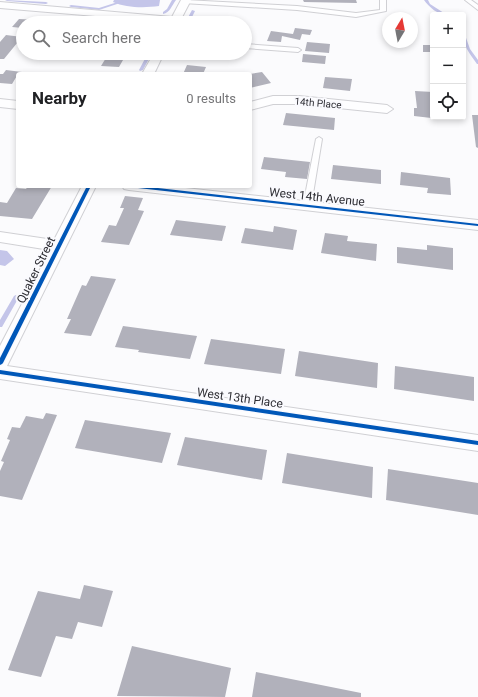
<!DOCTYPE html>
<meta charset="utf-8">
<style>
body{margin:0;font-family:Roboto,sans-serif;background:#f6f6f6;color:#202124}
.controls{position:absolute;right:12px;top:12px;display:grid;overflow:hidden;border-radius:4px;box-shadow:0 2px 6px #0003}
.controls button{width:36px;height:36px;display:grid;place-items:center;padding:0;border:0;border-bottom:1px solid #e0e0e0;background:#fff;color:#202124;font:20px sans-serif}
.compass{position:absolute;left:382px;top:12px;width:36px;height:36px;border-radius:50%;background:#fff;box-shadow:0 2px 6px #0003;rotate:10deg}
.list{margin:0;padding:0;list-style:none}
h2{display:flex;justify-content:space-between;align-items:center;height:52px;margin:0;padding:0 16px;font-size:17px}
h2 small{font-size:13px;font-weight:400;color:#757577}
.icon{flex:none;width:22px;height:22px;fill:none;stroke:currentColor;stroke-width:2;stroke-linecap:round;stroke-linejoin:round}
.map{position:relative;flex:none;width:478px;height:697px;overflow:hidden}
.search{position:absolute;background:#fff;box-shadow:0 2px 6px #0003;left:16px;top:16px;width:236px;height:44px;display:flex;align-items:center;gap:10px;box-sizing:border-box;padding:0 14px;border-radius:22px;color:#757577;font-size:15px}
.panel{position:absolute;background:#fff;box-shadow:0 2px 6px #0003;left:16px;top:72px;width:236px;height:116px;border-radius:4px}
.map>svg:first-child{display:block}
.water{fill:#c4c5e9}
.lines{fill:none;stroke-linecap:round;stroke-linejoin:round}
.stream{fill:#c4c5e9;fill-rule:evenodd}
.building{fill:#b1b1bb}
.service-casing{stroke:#d0d0d4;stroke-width:2}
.minor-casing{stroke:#d0d0d4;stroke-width:2}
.service{fill:#fefeff;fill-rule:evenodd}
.minor{fill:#fefeff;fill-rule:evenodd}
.cycleway-casing{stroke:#fafafe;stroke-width:3}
.cycleway{fill:#0057b8;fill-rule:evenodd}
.labels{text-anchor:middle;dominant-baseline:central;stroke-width:4;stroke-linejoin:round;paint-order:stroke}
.far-street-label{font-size:10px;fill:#2e2e34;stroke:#fafafe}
.street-label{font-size:12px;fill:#2e2e34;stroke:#fafafe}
</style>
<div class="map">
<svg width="478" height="697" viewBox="0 0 478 697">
<rect width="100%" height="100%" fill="#fbfbfd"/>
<!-- water -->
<path class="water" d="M 114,0 L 160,0 L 159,6 C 145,8 126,8 113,2 Z
M 0,250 L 7,251 L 14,259 L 5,266 L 0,265 Z"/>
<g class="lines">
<!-- stream -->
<path class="stream" d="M 5,0 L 46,2 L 48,3 L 46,4 L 7,1 Z
M 124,0 L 129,0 L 99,10 L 71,7 L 69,6 L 71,5 L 99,8 Z
M 172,0 L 176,0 C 172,5 170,13 163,14 L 163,12 L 167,9 Z
M 424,0 L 428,0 L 430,4 L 447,15 C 438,15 429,7 424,0 Z
M 192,10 L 195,11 L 189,23 L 185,23 Z
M 463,34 L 465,35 L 470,49 L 478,60 L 478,64 L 477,64 C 470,54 463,46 463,34 Z
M 148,53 L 152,53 L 143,70 L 140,71 L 139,70 Z
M 16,295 L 19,297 L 2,327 L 0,327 L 0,320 L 14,296 Z"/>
</g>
<!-- building -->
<path class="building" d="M 303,0 L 356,0 L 357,3 L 304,2 Z
M 19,19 L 38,20 L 36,23 L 23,23 L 23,28 L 12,27 Z
M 295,28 L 312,30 L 310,35 L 302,34 L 300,40 L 282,36 L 281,42 L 267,41 L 271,31 L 293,34 Z
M 6,35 L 22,37 L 4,59 L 0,59 L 0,42 Z
M 307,42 L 330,44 L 329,53 L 305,51 Z
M 423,45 L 433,45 L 433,52 L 423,52 Z
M 109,53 L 127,53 L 119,67 L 101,66 Z
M 303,54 L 326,56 L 325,64 L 302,62 Z
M 187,65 L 206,67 L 203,74 L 183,74 Z
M 6,70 L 22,72 L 18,74 L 12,84 L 0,83 L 0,74 L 3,74 Z
M 262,72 L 271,83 L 250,88 L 250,74 Z
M 325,77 L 352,79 L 350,91 L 323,88 Z
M 415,91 L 433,92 L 433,117 L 439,117 L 440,119 L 414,116 L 414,108 L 417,108 Z
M 286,113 L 335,118 L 334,130 L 283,125 Z
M 472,115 L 478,115 L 478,148 L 476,147 Z
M 264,157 L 310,162 L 307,179 L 285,177 L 286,172 L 261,169 Z
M 333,165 L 381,170 L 381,184 L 331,179 Z
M 401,172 L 450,178 L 451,195 L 427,193 L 428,188 L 400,185 Z
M 28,186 L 52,186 L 32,219 L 0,216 L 0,202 L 7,203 L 16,188 L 26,189 Z
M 125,196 L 143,198 L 138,210 L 144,211 L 129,245 L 101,242 L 109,225 L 116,226 L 124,208 L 120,208 Z
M 176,220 L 226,226 L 222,241 L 170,235 Z
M 274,226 L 297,230 L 293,250 L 241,243 L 245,228 L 273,232 Z
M 325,233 L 348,236 L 347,241 L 377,244 L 376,261 L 321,253 Z
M 427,245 L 453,248 L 453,270 L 397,263 L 397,247 L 427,250 Z
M 91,276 L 116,279 L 91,336 L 64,333 L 71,319 L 67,319 L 82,285 L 86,286 Z
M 123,326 L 197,336 L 190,359 L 138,352 L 139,350 L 115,347 Z
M 211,339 L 285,349 L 281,374 L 204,364 Z
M 299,351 L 378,363 L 377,388 L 295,376 Z
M 395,366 L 474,377 L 474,401 L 394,389 Z
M 46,413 L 57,415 L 22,500 L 0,496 L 0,471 L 4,462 L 1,461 L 10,440 L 7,439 L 12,427 L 20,428 L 26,416 L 43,419 Z
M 85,420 L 171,433 L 162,463 L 75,448 Z
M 185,437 L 267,450 L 262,480 L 177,465 Z
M 287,453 L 373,467 L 372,498 L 282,483 Z
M 388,469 L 478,483 L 478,515 L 386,500 Z
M 84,585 L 113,591 L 102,627 L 78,622 L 72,639 L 56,636 L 41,677 L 8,670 L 38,591 L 80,599 Z
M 132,646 L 231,668 L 225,697 L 117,696 Z
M 256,672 L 361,693 L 361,697 L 252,697 Z"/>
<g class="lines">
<!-- service casing -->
<g class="service-casing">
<path id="service" d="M 185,0 L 297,6 L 356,13 L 380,10 L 380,0 L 386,0 L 386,11 L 356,17 L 297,10 L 183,3 L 183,1 Z
M 465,0 L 471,0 L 478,5 L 478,10 Z
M 245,44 L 298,48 L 301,50 L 298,52 L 245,48 Z
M 158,53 L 175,53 L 172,55 L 156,56 L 156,54 Z
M 319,137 L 322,139 L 311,206 L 307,208 L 303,206 L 316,139 Z"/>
</g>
<!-- minor casing -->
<g class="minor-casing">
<path id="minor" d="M 181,0 L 191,0 L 179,23 L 0,8 L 0,2 L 172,17 Z
M 154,53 L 164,53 L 154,74 L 142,74 Z
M 273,96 L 299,96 L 387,105 L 393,109 L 387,113 L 299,104 L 273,104 L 250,110 L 250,102 Z
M 0,99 L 18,101 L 18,109 L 0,107 Z
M 82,186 L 96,186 L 7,366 L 478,435 L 478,451 L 0,379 L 0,346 L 50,250 L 0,242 L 0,232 L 54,240 Z
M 122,186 L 167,186 L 478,220 L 478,230 L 129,190 L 124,189 Z"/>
</g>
<!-- service -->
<use href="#service" class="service"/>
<!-- minor -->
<use href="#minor" class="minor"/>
<!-- cycleway casing -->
<g class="cycleway-casing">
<path id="cycleway" d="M 87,186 L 91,186 L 3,363 L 2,364 L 0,365 L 0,358 Z
M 127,186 L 140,186 L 478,224 L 478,226 L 129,187 Z
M 0,370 L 478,441 L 478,445 L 0,374 Z"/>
</g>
<!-- cycleway -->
<use href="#cycleway" class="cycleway"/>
</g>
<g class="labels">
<!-- far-street labels -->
<g class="far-street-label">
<text transform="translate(318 103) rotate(5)">14th Place</text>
</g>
<!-- street labels -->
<g class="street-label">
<text transform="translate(317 197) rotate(6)">West 14th Avenue</text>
<text transform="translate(36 270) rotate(-64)">Quaker Street</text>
<text transform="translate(240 398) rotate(8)">West 13th Place</text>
</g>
</g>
</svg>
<div class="controls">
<button>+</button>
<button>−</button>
<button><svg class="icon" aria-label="locate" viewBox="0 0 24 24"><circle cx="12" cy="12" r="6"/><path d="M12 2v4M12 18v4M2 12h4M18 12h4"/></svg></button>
</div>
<svg class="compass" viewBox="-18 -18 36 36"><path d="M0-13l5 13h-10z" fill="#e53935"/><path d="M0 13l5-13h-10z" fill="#757577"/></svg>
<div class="search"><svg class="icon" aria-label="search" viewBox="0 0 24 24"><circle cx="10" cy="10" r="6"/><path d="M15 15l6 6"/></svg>Search here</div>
<section class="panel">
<h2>Nearby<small>0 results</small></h2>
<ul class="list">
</ul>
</section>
</div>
